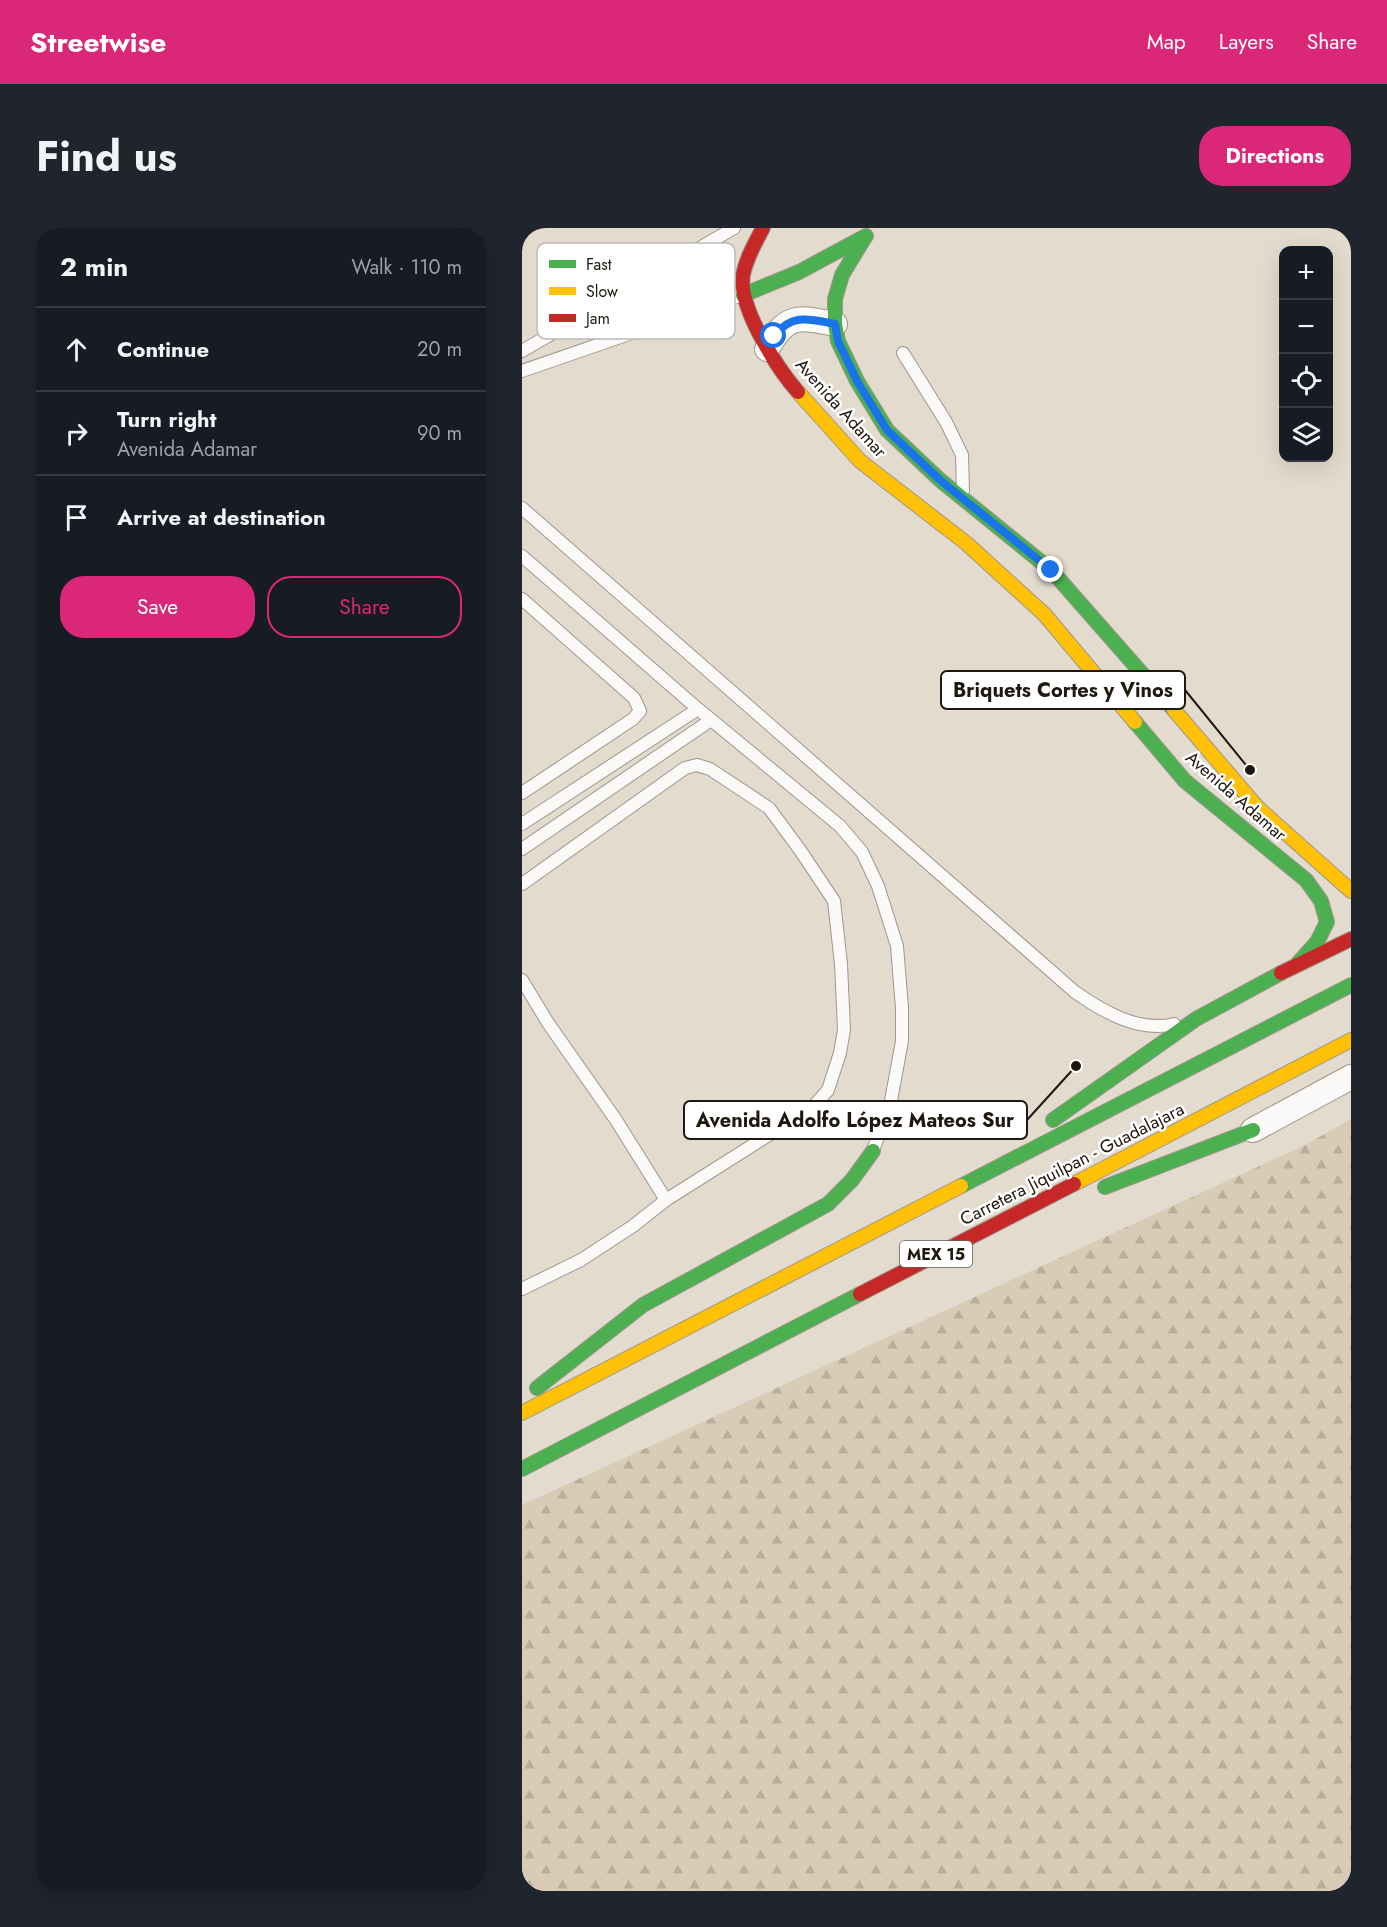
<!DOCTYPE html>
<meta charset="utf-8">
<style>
body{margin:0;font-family:Jost,sans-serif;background:#20242c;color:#f1f3f6}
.controls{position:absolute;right:18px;top:18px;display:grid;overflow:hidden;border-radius:12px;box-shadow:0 6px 24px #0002}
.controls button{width:54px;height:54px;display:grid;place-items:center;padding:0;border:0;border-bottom:2px solid #363941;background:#171b24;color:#f1f3f6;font:30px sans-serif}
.stop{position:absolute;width:18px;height:18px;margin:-14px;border:4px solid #1a73e8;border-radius:50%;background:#fff}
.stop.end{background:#1a73e8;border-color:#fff;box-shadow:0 2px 6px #0008}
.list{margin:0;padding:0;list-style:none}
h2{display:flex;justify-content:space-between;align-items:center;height:78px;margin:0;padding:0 24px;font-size:26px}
h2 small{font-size:20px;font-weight:400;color:#9ea1a6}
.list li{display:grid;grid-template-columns:39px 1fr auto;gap:18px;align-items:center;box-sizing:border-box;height:84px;padding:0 24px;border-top:2px solid #363941}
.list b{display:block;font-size:22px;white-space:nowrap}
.list p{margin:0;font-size:20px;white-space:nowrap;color:#9ea1a6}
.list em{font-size:20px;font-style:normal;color:#9ea1a6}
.actions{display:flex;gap:12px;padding:18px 24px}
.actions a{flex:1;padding:14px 0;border:2px solid #db2777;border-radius:24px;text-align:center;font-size:21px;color:#db2777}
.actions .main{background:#db2777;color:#fff}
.icon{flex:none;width:33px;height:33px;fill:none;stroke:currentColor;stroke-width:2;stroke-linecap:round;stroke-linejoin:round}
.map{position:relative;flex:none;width:829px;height:1663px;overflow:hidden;border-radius:24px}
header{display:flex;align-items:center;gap:36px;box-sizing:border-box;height:84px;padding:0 30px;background:#db2777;color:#fff}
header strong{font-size:28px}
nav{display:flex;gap:33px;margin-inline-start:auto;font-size:21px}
.intro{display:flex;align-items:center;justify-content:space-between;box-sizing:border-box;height:144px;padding:0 36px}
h1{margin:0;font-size:42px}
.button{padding:15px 27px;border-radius:24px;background:#db2777;color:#fff;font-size:21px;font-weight:700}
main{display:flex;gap:36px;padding:0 36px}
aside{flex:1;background:#171b24;border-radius:24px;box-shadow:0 6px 24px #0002}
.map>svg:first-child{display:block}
.forest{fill:url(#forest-firs)}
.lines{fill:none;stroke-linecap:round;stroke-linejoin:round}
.lane-casing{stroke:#9d978c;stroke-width:14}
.street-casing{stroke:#9d978c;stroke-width:26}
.fast-casing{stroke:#9d978c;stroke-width:16}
.slow-casing{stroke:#9d978c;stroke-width:16}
.jam-casing{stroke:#9d978c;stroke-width:16}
.lane{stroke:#fbfaf8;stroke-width:12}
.street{stroke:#fbfaf8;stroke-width:24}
.fast{stroke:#4caf50;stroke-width:14}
.slow{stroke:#ffc107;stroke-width:14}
.jam{stroke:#c62828;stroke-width:14}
.route{stroke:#1a73e8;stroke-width:8}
.labels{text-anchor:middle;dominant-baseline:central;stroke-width:5;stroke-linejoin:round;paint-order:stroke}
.shield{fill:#fff;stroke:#625d57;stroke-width:1.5}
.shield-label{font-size:16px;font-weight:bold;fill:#1e180f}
.street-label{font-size:18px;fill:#1e180f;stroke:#fff}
.key{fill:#fff;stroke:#bcbab7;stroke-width:1.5}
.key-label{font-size:16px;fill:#1e180f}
.leader{fill:none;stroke:#1e180f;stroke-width:2}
.callout-dot{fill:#1e180f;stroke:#fff;stroke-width:2}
.callout{fill:#fff;stroke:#1e180f;stroke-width:2}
.callout-label{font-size:20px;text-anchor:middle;font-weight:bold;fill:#1e180f}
</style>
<header>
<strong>Streetwise</strong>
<nav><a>Map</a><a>Layers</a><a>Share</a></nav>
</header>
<div class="intro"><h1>Find us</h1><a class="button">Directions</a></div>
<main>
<aside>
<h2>2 min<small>Walk · 110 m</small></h2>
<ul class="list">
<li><svg class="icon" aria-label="ahead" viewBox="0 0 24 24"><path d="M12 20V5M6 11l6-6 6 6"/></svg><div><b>Continue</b></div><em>20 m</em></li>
<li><svg class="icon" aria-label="right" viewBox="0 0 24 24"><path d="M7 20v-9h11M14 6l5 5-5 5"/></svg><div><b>Turn right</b><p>Avenida Adamar</p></div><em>90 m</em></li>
<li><svg class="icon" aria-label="arrive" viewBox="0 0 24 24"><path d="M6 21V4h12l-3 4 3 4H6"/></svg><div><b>Arrive at destination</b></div></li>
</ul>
<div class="actions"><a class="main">Save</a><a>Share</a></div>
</aside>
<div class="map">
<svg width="829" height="1663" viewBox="0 0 829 1663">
<defs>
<pattern id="forest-firs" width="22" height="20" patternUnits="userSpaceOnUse" patternTransform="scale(1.5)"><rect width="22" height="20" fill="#d9ccb6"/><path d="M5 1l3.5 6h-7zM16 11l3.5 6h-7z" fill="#baae9b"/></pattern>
</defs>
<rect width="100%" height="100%" fill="#e3dbcd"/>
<!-- forest -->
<path class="forest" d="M 829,891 L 829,1663 L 0,1663 L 0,1277 L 783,917 Z"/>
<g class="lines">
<!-- lane casing -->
<g class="lane-casing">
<path id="lane" d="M 0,123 L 212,0
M 381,125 L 424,194 L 440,227 L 441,263
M 0,143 L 220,67
M 0,280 L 553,764 C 580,783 617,805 652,796
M 0,328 L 176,481 L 318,598 L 340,624 L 356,658 L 375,718 L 380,780 L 380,813 L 368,878 L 351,922
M 0,371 L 112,470 L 118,483 L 111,491 L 0,565
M 0,596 L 176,481
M 0,621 L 189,492
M 0,656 L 163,540 L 175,537 L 188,541 L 247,580 L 278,622 L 312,673 L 319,736 L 322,802 L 318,825 L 306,862 L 291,879 L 144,972 L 111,998 L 59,1032 L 0,1061
M 0,752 L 26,795 L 94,892 L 144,972"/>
</g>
<!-- street casing -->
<g class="street-casing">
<path id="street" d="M 245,121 C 265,85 276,89 313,96
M 731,902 L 829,849"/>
</g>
<!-- fast casing -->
<g class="fast-casing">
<path id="fast" d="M 343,9 L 320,47 L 313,71 L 313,96 L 316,113 L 335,153 L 365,202 L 418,252 L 529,342 L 652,482
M 221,67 L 277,44 L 344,8
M 613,494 L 663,553 L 784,652 L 799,673 L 805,694 L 795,714 L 776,735
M 531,892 L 674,791 L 759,745
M 439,958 L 829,757
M 583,959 L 731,902
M 15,1160 L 121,1077 L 306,976 L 330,952 L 351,923
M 0,1241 L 338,1066"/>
</g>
<!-- slow casing -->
<g class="slow-casing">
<path id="slow" d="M 276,164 L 338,233 L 444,315 L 522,386 L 613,494
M 652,482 L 736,580 L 829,663
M 552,956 L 829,812
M 0,1185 L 439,958"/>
</g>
<!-- jam casing -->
<g class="jam-casing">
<path id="jam" d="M 241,0 C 233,15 224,31 221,47 C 216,79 255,140 276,164
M 759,745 L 829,711
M 338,1066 L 552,956"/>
</g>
<!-- lane -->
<use href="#lane" class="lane"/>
<!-- street -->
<use href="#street" class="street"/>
<!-- fast -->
<use href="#fast" class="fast"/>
<!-- slow -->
<use href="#slow" class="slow"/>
<!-- jam -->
<use href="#jam" class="jam"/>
</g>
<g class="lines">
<!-- route -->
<path class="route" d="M 252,108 C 270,85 287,91 313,96 L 316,113 L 335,153 L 365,202 L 418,252 L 529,342"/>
</g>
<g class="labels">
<!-- shield labels -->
<rect class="shield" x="378" y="1013" width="72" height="26" rx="4.5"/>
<g class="shield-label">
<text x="414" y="1026">MEX 15</text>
</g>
<!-- street labels -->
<g class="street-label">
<text transform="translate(319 180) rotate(48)">Avenida Adamar</text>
<text transform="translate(714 568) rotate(41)">Avenida Adamar</text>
<text transform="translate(550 936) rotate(-27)">Carretera Jiquilpan - Guadalajara</text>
</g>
</g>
<!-- legend -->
<rect x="15" y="15" width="198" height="96" rx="9" class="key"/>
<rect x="27" y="32" width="27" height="8" fill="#4caf50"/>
<rect x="27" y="59" width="27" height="8" fill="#ffc107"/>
<rect x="27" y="86" width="27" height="8" fill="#c62828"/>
<g class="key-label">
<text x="64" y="42">Fast</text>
<text x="64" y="69">Slow</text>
<text x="64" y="96">Jam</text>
</g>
<!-- callouts -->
<path class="leader" d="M728 542L663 462M554 838L505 892"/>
<g class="callout-dot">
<circle cx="728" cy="542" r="6"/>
<circle cx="554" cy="838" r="6"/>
</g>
<g class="callout">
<rect x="419" y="443" width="244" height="38" rx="6"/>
<rect x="162" y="873" width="343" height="38" rx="6"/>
</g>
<g class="callout-label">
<text x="541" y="469">Briquets Cortes y Vinos</text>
<text x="333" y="899">Avenida Adolfo López Mateos Sur</text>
</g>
</svg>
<div class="controls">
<button>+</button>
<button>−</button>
<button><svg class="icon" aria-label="locate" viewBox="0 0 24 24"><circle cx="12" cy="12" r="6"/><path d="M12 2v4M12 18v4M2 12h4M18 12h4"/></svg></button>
<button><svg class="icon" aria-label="layers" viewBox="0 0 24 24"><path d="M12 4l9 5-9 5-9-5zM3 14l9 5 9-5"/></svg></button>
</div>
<div class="stop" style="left:252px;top:108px"></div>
<div class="stop end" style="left:529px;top:342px"></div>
</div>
</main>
